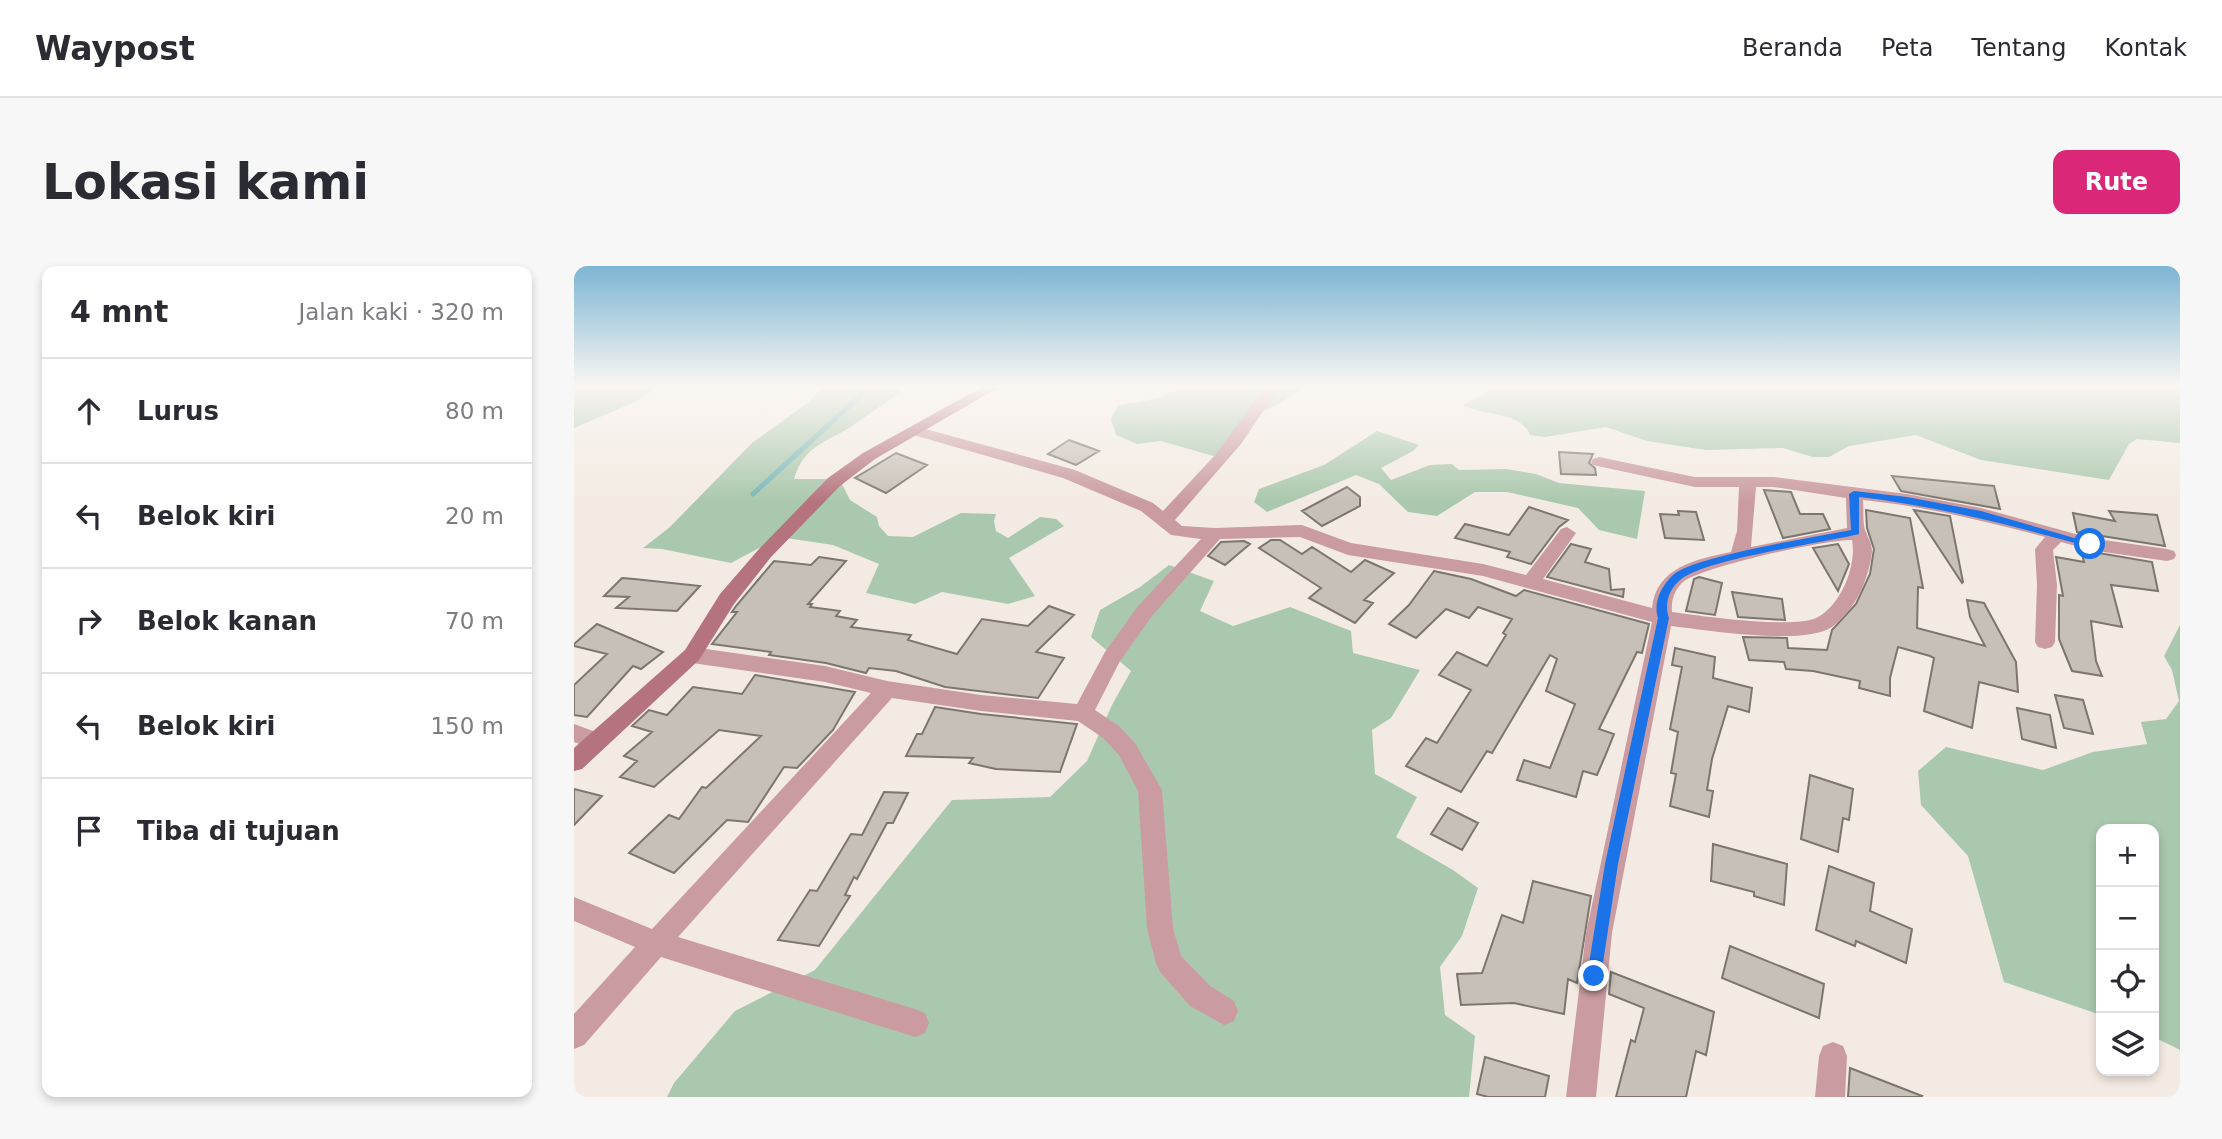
<!DOCTYPE html>
<html lang="id">
<meta charset="utf-8">
<style>
body{margin:0;font-family:"DejaVu Sans",sans-serif;background:#f7f7f7;color:#2b2b33}
.controls{position:absolute;right:21px;bottom:21px;display:grid;overflow:hidden;border-radius:14px;box-shadow:0 4px 10px #0003}
.controls button{width:63px;height:63px;display:grid;place-items:center;padding:0;border:0;border-bottom:2px solid #e1e1e2;background:#fff;color:#2b2b33;font:35px sans-serif}
.stop{position:absolute;width:21px;height:21px;margin:-16px;border:5px solid #1a73e8;border-radius:50%;background:#fff}
.stop.end{background:#1a73e8;border-color:#fff;box-shadow:0 2px 7px #0008}
.list{margin:0;padding:0;list-style:none}
h2{display:flex;justify-content:space-between;align-items:center;height:91px;margin:0;padding:0 28px;font-size:30px}
h2 small{font-size:23px;font-weight:400;color:#7c7c81}
.list li{display:grid;grid-template-columns:46px 1fr auto;gap:21px;align-items:center;box-sizing:border-box;height:105px;padding:0 28px;border-top:2px solid #e1e1e2}
.list b{display:block;font-size:26px;white-space:nowrap}
.list em{font-size:23px;font-style:normal;color:#7c7c81}
.icon{flex:none;width:38px;height:38px;fill:none;stroke:currentColor;stroke-width:2;stroke-linecap:round;stroke-linejoin:round}
.map{position:relative;flex:none;width:1606px;height:831px;overflow:hidden;border-radius:14px}
header{display:flex;align-items:center;gap:42px;box-sizing:border-box;height:98px;padding:0 35px;background:#fff;border-bottom:2px solid #e1e1e2}
header strong{font-size:33px}
nav{display:flex;gap:38px;margin-inline-start:auto;font-size:24px}
.intro{display:flex;align-items:center;justify-content:space-between;box-sizing:border-box;height:168px;padding:0 42px}
h1{margin:0;font-size:49px}
.button{padding:18px 32px;border-radius:14px;background:#db2777;color:#fff;font-size:24px;font-weight:700}
main{display:flex;gap:42px;padding:0 42px}
aside{flex:1;background:#fff;border-radius:14px;box-shadow:0 4px 10px #0003}
.map>svg:first-child{display:block}
.green{fill:#aac8ad}
.lines{fill:none;stroke-linecap:round;stroke-linejoin:round}
.stream{stroke:#7ab6b7;stroke-width:5}
.building{fill:#c7c0b7;stroke:#7d766f;stroke-width:2}
.street{fill:#ca9ca1;fill-rule:evenodd}
.secondary{fill:#b5747d;fill-rule:evenodd}
.route{fill:#1a73e8}
</style>
<header>
<strong>Waypost</strong>
<nav><a>Beranda</a><a>Peta</a><a>Tentang</a><a>Kontak</a></nav>
</header>
<div class="intro"><h1>Lokasi kami</h1><a class="button">Rute</a></div>
<main>
<aside>
<h2>4 mnt<small>Jalan kaki · 320 m</small></h2>
<ul class="list">
<li><svg class="icon" aria-label="ahead" viewBox="0 0 24 24"><path d="M12 20V5M6 11l6-6 6 6"/></svg><div><b>Lurus</b></div><em>80 m</em></li>
<li><svg class="icon" aria-label="left" viewBox="0 0 24 24"><path d="M17 20v-9H6M10 6l-5 5 5 5"/></svg><div><b>Belok kiri</b></div><em>20 m</em></li>
<li><svg class="icon" aria-label="right" viewBox="0 0 24 24"><path d="M7 20v-9h11M14 6l5 5-5 5"/></svg><div><b>Belok kanan</b></div><em>70 m</em></li>
<li><svg class="icon" aria-label="left" viewBox="0 0 24 24"><path d="M17 20v-9H6M10 6l-5 5 5 5"/></svg><div><b>Belok kiri</b></div><em>150 m</em></li>
<li><svg class="icon" aria-label="arrive" viewBox="0 0 24 24"><path d="M6 21V4h12l-3 4 3 4H6"/></svg><div><b>Tiba di tujuan</b></div></li>
</ul>
</aside>
<div class="map">
<svg width="1606" height="831" viewBox="0 0 1606 831">
<rect width="100%" height="100%" fill="#f3ebe3"/>
<!-- green -->
<path class="green" d="M 0,120 L 85,120 L 63,135 L 0,162 Z
M 250,120 L 324,120 L 326,127 C 309,138 292,150 275,162 C 249,177 229,182 220,213 L 256,213 L 268,218 L 276,234 L 303,251 L 305,260 L 314,270 L 339,271 L 387,247 L 422,248 L 420,255 L 422,265 L 434,272 L 466,251 L 482,253 L 490,260 L 435,292 L 461,330 L 434,338 L 368,326 L 341,338 L 292,327 L 305,298 L 259,279 L 205,271 L 157,297 L 88,283 L 69,282 L 96,261 L 178,177 L 235,136 Z
M 606,120 L 732,120 L 706,137 L 670,155 L 643,191 L 587,175 L 563,178 L 542,169 L 537,153 L 544,139 C 564,136 591,134 606,120 Z
M 924,120 L 1606,120 L 1606,177 L 1563,173 L 1555,178 L 1535,214 L 1407,194 L 1342,169 L 1275,180 L 1255,191 L 1239,191 L 1209,182 L 1132,184 L 1073,175 L 1032,161 L 971,171 L 956,169 C 947,145 909,150 889,139 Z
M 803,165 L 845,179 L 839,185 L 807,202 L 817,214 L 856,199 L 878,198 L 885,204 L 932,203 L 962,208 L 985,217 L 1071,225 L 1063,273 L 1025,264 L 1004,242 L 933,226 L 901,226 L 863,250 L 834,246 L 805,218 L 782,209 L 693,246 L 680,236 L 685,223 L 750,199 Z
M 595,299 L 640,315 L 626,345 L 659,360 L 716,341 L 777,365 L 779,387 L 846,404 L 817,452 L 798,464 L 801,508 L 843,531 L 822,571 L 879,604 L 904,622 L 888,670 L 866,701 L 871,749 L 901,770 L 895,831 L 93,831 L 100,817 L 161,745 L 241,704 L 378,534 L 476,531 L 513,495 L 538,439 L 557,405 L 517,371 L 526,344 L 566,321 Z
M 1606,359 L 1606,784 L 1580,771 L 1580,563 L 1527,563 L 1527,749 L 1430,716 L 1394,590 L 1347,539 L 1344,505 L 1372,481 L 1469,504 L 1519,486 L 1573,478 L 1567,456 L 1592,453 L 1605,435 L 1598,404 L 1590,390 Z"/>
<g class="lines">
<!-- stream -->
<path class="stream" d="M 179,228 L 297,120"/>
</g>
<!-- building -->
<path class="building" d="M 495,174 L 525,185 L 502,199 L 474,188 Z
M 985,186 L 1019,188 L 1015,197 L 1021,202 L 1022,209 L 987,208 Z
M 322,187 L 353,199 L 312,227 L 281,212 Z
M 1318,210 L 1420,220 L 1426,243 L 1327,225 Z
M 773,221 L 786,231 L 786,240 L 748,260 L 728,245 Z
M 1190,224 L 1217,226 L 1226,248 L 1249,248 L 1256,263 L 1209,272 Z
M 955,241 L 994,254 L 985,261 L 957,298 L 933,291 L 936,286 L 881,272 L 891,258 L 935,269 Z
M 1292,244 L 1336,252 L 1349,322 L 1344,321 L 1343,362 L 1411,380 L 1396,351 L 1393,334 L 1410,337 L 1442,396 L 1444,426 L 1405,416 L 1398,462 L 1350,445 L 1360,392 L 1356,390 L 1324,381 L 1316,412 L 1316,430 L 1285,422 L 1286,415 L 1239,405 L 1212,403 L 1210,396 L 1175,394 L 1169,371 L 1213,372 L 1214,382 L 1253,384 L 1258,364 L 1282,338 L 1296,308 L 1300,283 L 1293,262 Z
M 1340,244 L 1376,250 L 1389,316 L 1388,317 Z
M 1104,245 L 1122,246 L 1130,274 L 1091,272 L 1086,248 L 1105,249 Z
M 1535,245 L 1583,249 L 1591,280 L 1503,266 L 1499,247 L 1541,255 Z
M 697,274 L 706,274 L 728,288 L 738,281 L 777,306 L 791,294 L 820,307 L 790,334 L 799,337 L 781,357 L 735,332 L 747,322 L 685,282 Z
M 670,275 L 676,278 L 651,299 L 634,290 L 647,276 Z
M 997,278 L 1017,283 L 1011,296 L 1035,303 L 1037,324 L 1050,323 L 1049,331 L 973,311 Z
M 1264,278 L 1275,298 L 1264,325 L 1239,282 Z
M 1507,284 L 1578,296 L 1584,325 L 1537,319 L 1548,361 L 1517,355 L 1522,395 L 1528,410 L 1498,405 L 1485,373 L 1485,329 L 1489,330 L 1482,291 L 1510,296 Z
M 245,291 L 272,295 L 234,338 L 238,338 L 236,341 L 266,345 L 262,350 L 283,354 L 277,361 L 337,369 L 334,374 L 383,388 L 408,353 L 454,360 L 475,340 L 500,349 L 462,386 L 490,392 L 464,432 L 371,421 L 322,405 L 295,402 L 292,407 L 252,397 L 195,389 L 197,386 L 138,378 L 163,346 L 158,346 L 162,340 L 200,295 L 237,299 Z
M 860,305 L 897,313 L 942,330 L 950,324 L 1075,358 L 1068,387 L 1063,386 L 1025,463 L 1040,468 L 1032,488 L 1023,509 L 1009,505 L 1002,531 L 943,514 L 950,494 L 976,502 L 1001,438 L 972,425 L 983,393 L 976,389 L 918,487 L 913,485 L 887,526 L 832,500 L 852,472 L 863,477 L 897,424 L 865,409 L 883,386 L 913,400 L 932,369 L 929,367 L 938,353 L 904,341 L 895,352 L 872,343 L 842,372 L 815,358 L 835,339 Z
M 1125,311 L 1148,317 L 1141,349 L 1112,345 L 1120,313 Z
M 48,312 L 60,313 L 126,320 L 103,345 L 42,342 L 55,331 L 30,330 Z
M 1158,326 L 1208,333 L 1211,354 L 1164,351 Z
M 23,358 L 89,386 L 67,403 L 59,400 L 13,451 L 0,449 L 0,419 L 33,388 L 0,380 L 0,378 Z
M 1101,382 L 1141,391 L 1139,412 L 1178,422 L 1175,446 L 1154,440 L 1138,493 L 1133,524 L 1139,525 L 1135,551 L 1096,540 L 1102,508 L 1097,507 L 1104,466 L 1096,463 L 1108,401 L 1098,399 Z
M 181,409 L 281,426 L 259,464 L 223,502 L 210,501 L 174,556 L 153,554 L 100,607 L 55,587 L 95,549 L 105,553 L 128,521 L 132,522 L 187,470 L 145,464 L 80,521 L 46,511 L 63,495 L 50,490 L 78,466 L 58,460 L 75,444 L 93,449 L 119,421 L 168,428 Z
M 1481,429 L 1509,434 L 1519,468 L 1490,462 Z
M 361,441 L 407,448 L 503,458 L 486,506 L 422,503 L 395,497 L 399,492 L 332,490 L 343,468 L 348,468 Z
M 1443,442 L 1476,449 L 1482,482 L 1448,473 Z
M 1236,509 L 1279,523 L 1275,554 L 1269,552 L 1264,586 L 1227,573 Z
M 0,523 L 28,530 L 0,559 Z
M 310,526 L 334,527 L 319,557 L 313,557 L 283,613 L 280,611 L 271,629 L 276,630 L 245,680 L 204,674 L 236,624 L 243,625 L 277,568 L 288,569 Z
M 874,542 L 904,557 L 888,584 L 857,568 Z
M 1139,578 L 1213,598 L 1210,639 L 1180,630 L 1180,626 L 1137,615 Z
M 1255,600 L 1300,617 L 1296,645 L 1338,663 L 1332,697 L 1282,675 L 1281,680 L 1242,664 Z
M 959,615 L 1017,630 L 1003,717 L 994,713 L 990,748 L 940,737 L 887,739 L 883,708 L 908,707 L 928,649 L 949,657 Z
M 1156,680 L 1250,718 L 1245,752 L 1148,712 Z
M 1037,706 L 1140,746 L 1132,789 L 1122,785 L 1112,831 L 1042,831 L 1057,774 L 1061,776 L 1070,742 L 1035,728 Z
M 911,791 L 975,810 L 971,831 L 914,831 L 903,828 Z
M 1276,802 L 1348,830 L 1347,831 L 1274,831 Z"/>
<g class="lines">
<!-- street -->
<path class="street" d="M 692,120 L 706,120 L 667,178 L 601,254 L 608,260 L 641,262 L 728,259 L 777,277 L 909,298 L 952,309 L 987,263 L 993,261 L 1002,267 L 969,313 L 1078,342 C 1082,301 1123,293 1157,286 L 1163,265 L 1165,221 L 1121,221 L 1019,199 L 1017,196 L 1019,193 L 1025,191 L 1121,211 L 1200,211 L 1333,228 L 1407,242 L 1516,272 L 1593,283 L 1600,285 L 1602,289 L 1600,293 L 1593,295 L 1516,284 L 1487,276 L 1479,284 L 1483,319 L 1481,376 L 1478,381 L 1471,383 L 1464,381 L 1461,376 L 1463,319 L 1461,283 L 1471,271 C 1410,255 1351,240 1289,234 C 1290,244 1288,258 1292,266 C 1295,274 1298,278 1298,286 C 1294,315 1282,343 1258,361 C 1231,380 1131,364 1097,360 L 1038,667 L 1022,831 L 992,831 L 1012,667 L 1078,356 L 909,310 L 774,289 L 726,271 L 646,273 L 578,350 L 546,395 L 521,444 L 545,460 L 561,477 L 588,524 L 599,662 L 607,690 L 636,720 L 660,735 L 664,745 L 660,755 L 650,759 L 616,740 L 586,706 L 582,697 L 573,662 L 564,525 L 545,489 L 529,472 L 504,455 L 407,445 L 318,432 L 104,671 L 341,743 L 351,747 L 355,757 L 351,767 L 341,771 L 87,691 L 10,779 L 0,783 L 0,748 L 61,681 L 0,655 L 0,631 L 78,663 L 297,427 L 251,416 L 118,397 L 111,394 L 108,389 L 111,384 L 118,381 L 251,400 L 313,415 L 407,429 L 503,438 L 531,386 L 564,340 L 627,273 L 597,269 L 567,245 L 489,212 L 336,168 L 334,165 L 336,162 L 348,162 L 501,204 L 579,237 L 589,245 L 642,188 ZM 1182,221 L 1200,221 L 1272,232 L 1273,262 L 1177,281 ZM 1278,274 C 1283,299 1267,340 1242,352 C 1218,363 1127,350 1098,346 C 1097,335 1100,324 1109,316 C 1127,301 1253,273 1278,274 Z
M 0,458 L 30,469 L 33,475 L 30,481 L 22,484 L 0,476 Z
M 1259,776 L 1269,780 L 1273,790 L 1271,831 L 1241,831 L 1245,790 L 1249,780 Z"/>
<!-- secondary -->
<path class="secondary" d="M 410,120 L 427,120 L 301,193 L 266,220 L 197,291 L 160,338 L 125,394 L 8,503 L 0,505 L 0,482 L 111,384 L 146,328 L 185,283 L 254,212 L 289,187 Z"/>
</g>
<!-- sky -->
<linearGradient id="sky" x2="0" y2="1"><stop stop-color="#7cb5d4"/><stop offset="0.51" stop-color="#faf6f2"/><stop offset="1" stop-color="#faf6f2" stop-opacity="0"/></linearGradient>
<rect width="1606" height="236" fill="url(#sky)"/>
<!-- route -->
<path class="route" d="M 1280,225 L 1333,231 L 1407,245 L 1521,278 L 1516,281 C 1439,260 1364,240 1285,231 L 1285,268 C 1249,277 1130,293 1106,314 C 1095,323 1090,338 1095,352 L 1044,598 L 1027,710 L 1025,715 L 1015,715 L 1013,710 L 1031,598 L 1084,352 C 1079,337 1087,320 1099,309 C 1120,290 1242,271 1277,264 L 1275,228 Z"/>
</svg>
<div class="controls">
<button>+</button>
<button>−</button>
<button><svg class="icon" aria-label="locate" viewBox="0 0 24 24"><circle cx="12" cy="12" r="6"/><path d="M12 2v4M12 18v4M2 12h4M18 12h4"/></svg></button>
<button><svg class="icon" aria-label="layers" viewBox="0 0 24 24"><path d="M12 4l9 5-9 5-9-5zM3 14l9 5 9-5"/></svg></button>
</div>
<div class="stop" style="left:1516px;top:278px"></div>
<div class="stop end" style="left:1020px;top:710px"></div>
</div>
</main>
